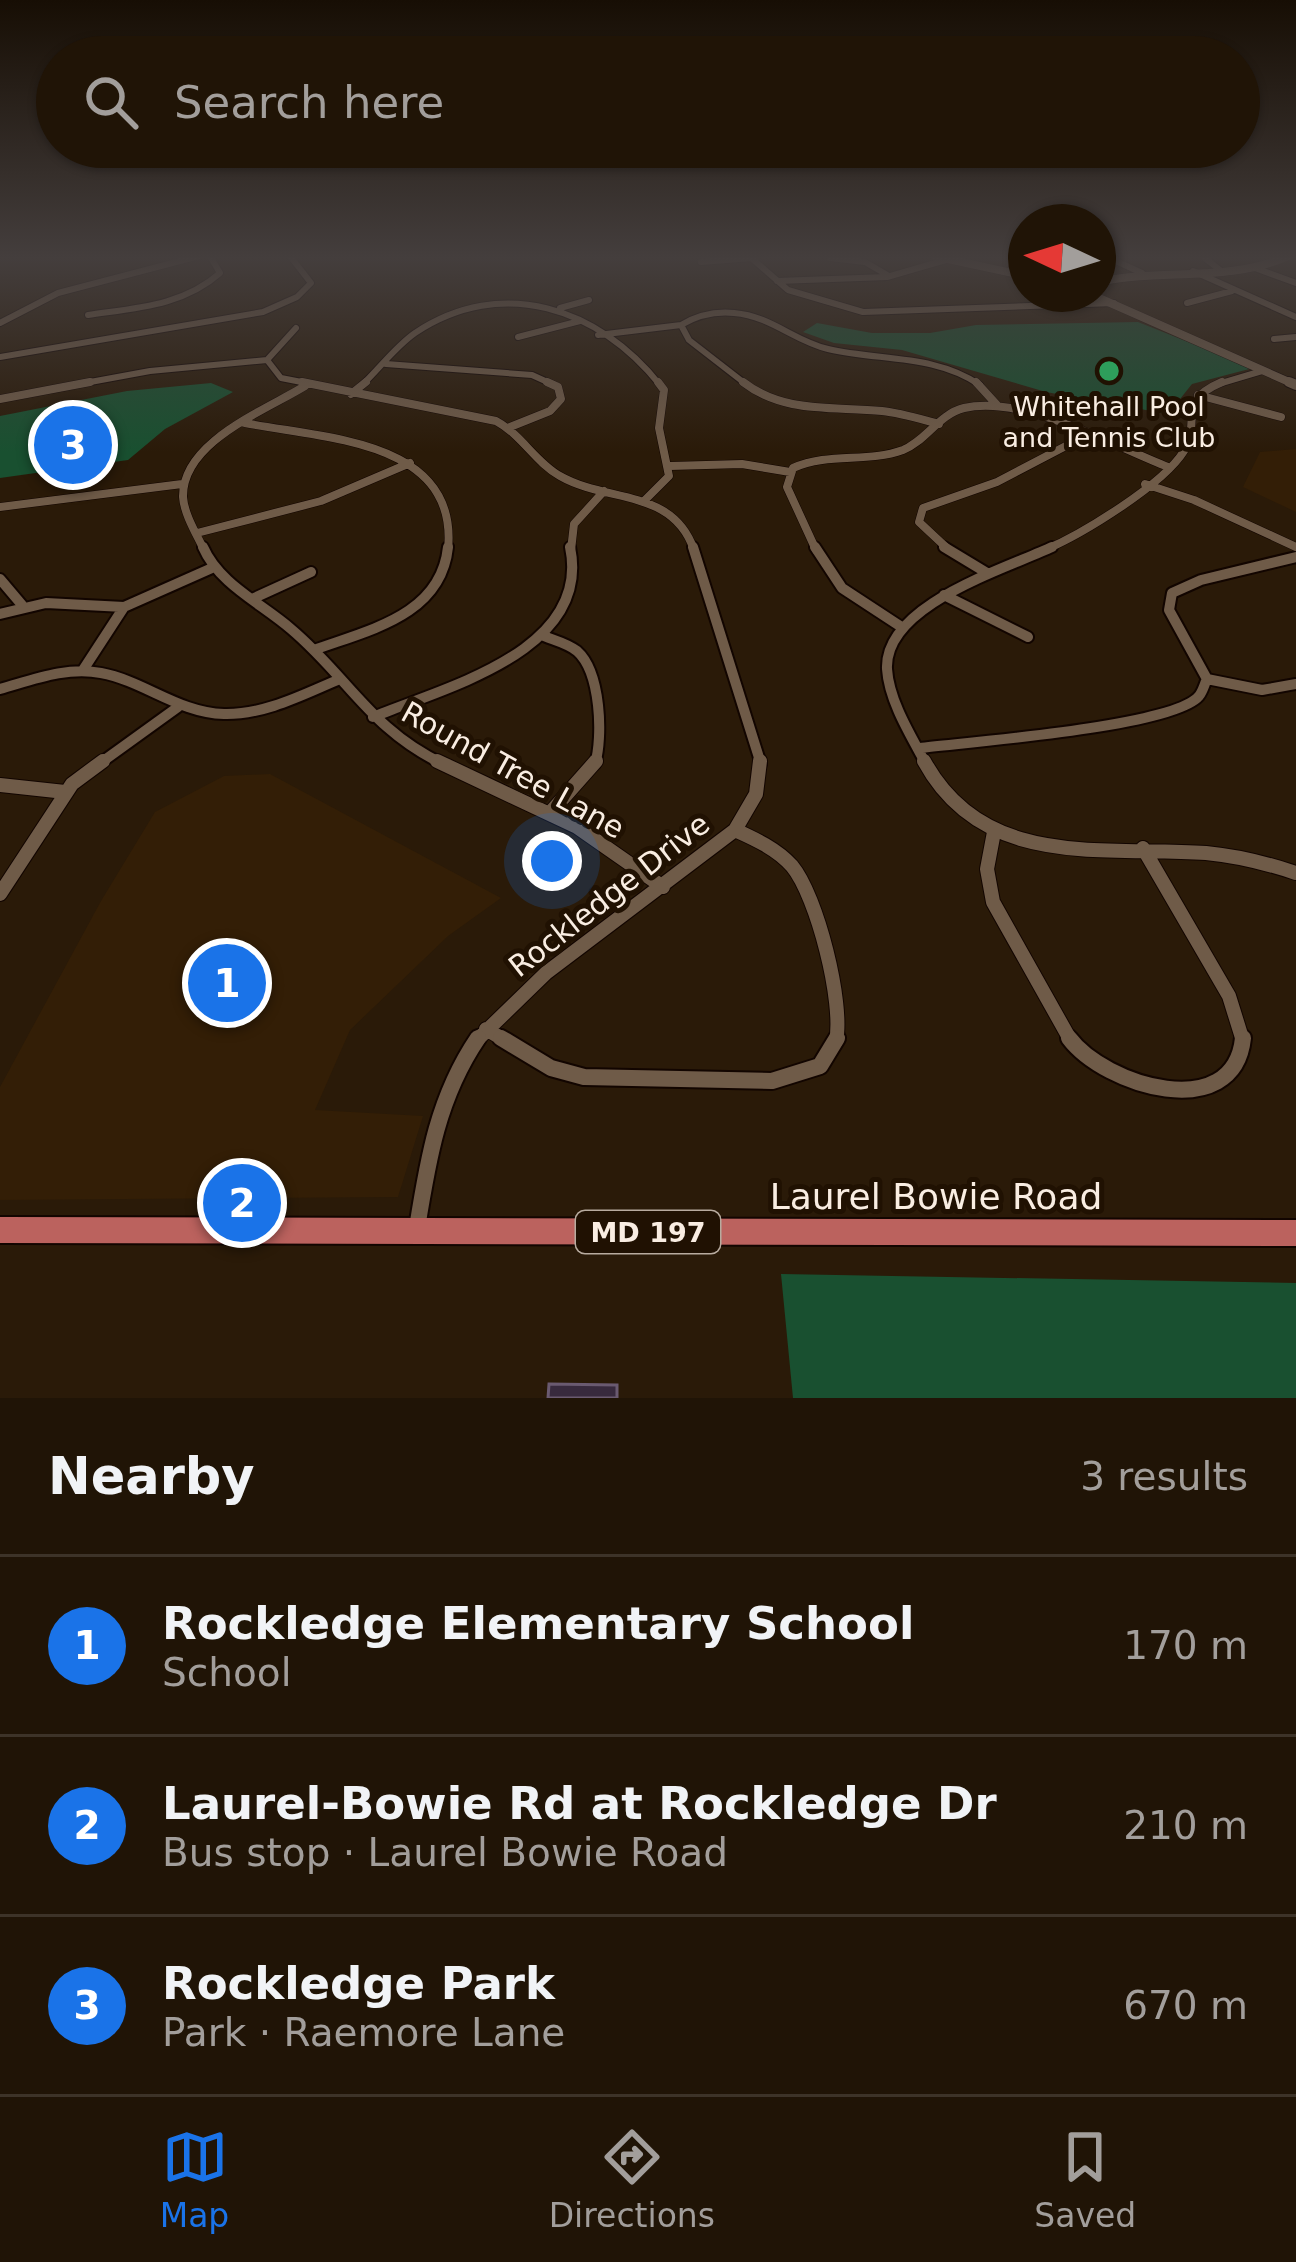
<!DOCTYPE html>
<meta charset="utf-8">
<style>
body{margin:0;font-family:"DejaVu Sans",sans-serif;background:#281d10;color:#f1f3f6}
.compass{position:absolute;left:1008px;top:204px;width:108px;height:108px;border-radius:50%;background:#201406;box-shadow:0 3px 9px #0004;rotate:274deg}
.you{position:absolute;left:552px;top:861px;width:42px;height:42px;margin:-30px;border:9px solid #fff;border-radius:50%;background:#1a73e8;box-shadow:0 0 0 18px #1a73e833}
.badge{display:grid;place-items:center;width:78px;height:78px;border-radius:50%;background:#1a73e8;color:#fff;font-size:39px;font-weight:700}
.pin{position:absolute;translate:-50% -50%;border:6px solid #fff;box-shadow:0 3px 12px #0006}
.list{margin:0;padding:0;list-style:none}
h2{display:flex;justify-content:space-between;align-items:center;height:156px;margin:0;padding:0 48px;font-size:51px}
h2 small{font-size:39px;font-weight:400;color:#a29e9b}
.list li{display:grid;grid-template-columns:78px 1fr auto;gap:36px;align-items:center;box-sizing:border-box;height:180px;padding:0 48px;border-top:3px solid #3d3328}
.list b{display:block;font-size:45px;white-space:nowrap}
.list p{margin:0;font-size:39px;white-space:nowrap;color:#a29e9b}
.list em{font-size:39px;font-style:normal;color:#a29e9b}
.icon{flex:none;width:66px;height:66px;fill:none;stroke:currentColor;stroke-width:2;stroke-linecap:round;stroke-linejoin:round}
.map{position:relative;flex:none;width:1296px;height:1398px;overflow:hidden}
.search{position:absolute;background:#201406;box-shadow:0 3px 9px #0004;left:36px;right:36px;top:36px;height:132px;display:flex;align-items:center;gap:30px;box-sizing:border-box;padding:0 42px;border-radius:66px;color:#a29e9b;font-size:45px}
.sheet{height:696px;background:#201406}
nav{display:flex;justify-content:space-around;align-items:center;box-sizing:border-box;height:168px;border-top:3px solid #3d3328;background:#201406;font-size:33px;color:#a29e9b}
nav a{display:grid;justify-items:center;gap:6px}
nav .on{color:#1a73e8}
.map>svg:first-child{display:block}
.built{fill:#331e06}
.green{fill:#195030}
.building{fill:#382a3d;stroke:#6a5a70;stroke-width:3}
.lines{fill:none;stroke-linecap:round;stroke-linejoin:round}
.street-far4-casing{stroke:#120500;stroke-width:8}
.street-far3-casing{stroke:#120500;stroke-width:9}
.street-far2-casing{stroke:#120500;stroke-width:14}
.street-far1-casing{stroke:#120500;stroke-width:16}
.street-casing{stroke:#120500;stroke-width:20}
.secondary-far1-casing{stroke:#120500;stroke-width:9}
.secondary-casing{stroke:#120500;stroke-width:12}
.primary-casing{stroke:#120500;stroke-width:4}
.street-far4{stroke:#6f5b48;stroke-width:6}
.street-far3{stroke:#6f5b48;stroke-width:8}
.street-far2{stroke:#6f5b48;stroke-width:10}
.street-far1{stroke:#6f5b48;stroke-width:14}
.street{stroke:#6f5b48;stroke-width:16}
.secondary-far1{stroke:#6f5b48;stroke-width:8}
.secondary{stroke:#6f5b48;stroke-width:10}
.primary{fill:#bb625e;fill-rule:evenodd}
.leisure-dot{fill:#2e9e5b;stroke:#201102;stroke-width:4.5}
.labels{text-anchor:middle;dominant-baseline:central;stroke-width:10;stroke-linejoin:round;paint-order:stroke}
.far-poi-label{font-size:27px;fill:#f9ede2;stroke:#201102}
.shield{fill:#201102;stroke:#b8ab9f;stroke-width:3}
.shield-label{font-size:27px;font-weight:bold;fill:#f9ede2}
.street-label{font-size:30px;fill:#f9ede2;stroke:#201102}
.near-street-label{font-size:36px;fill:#f9ede2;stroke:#201102}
</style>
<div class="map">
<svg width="1296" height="1398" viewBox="0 0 1296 1398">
<rect width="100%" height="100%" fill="#2a1a08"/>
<!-- built -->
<path class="built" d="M 1296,449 L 1296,512 L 1243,487 L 1260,452 Z
M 270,774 L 501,898 L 448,936 L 350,1030 L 315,1110 L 423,1116 L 398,1197 L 0,1200 L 0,1087 L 101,901 L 155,812 L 224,776 Z"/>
<!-- green -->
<path class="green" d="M 1138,322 L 1253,368 L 1192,384 L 1168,414 L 1046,392 L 902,350 L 834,343 L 803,332 L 817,323 L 872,333 L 930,333 L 976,325 Z
M 211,383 L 233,392 L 165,429 L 128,460 L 0,478 L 0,416 L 127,391 Z
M 781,1274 L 1296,1283 L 1296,1398 L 793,1398 Z"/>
<!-- building -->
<path class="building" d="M 549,1384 L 617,1385 L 617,1398 L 548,1398 Z"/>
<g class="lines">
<!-- street-far4 casing -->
<g class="street-far4-casing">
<path id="street-far4" d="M 749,256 L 788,290 L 863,312 L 1114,303
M 1105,256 L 1142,273
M 1202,256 L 1220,270
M 830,258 L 865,262 L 889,276
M 701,262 L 751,258
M 1255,268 L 1296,283
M 1193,271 L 1296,317
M 777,281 L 887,277 L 949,259
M 1187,303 L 1232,291
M 560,308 L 589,300
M 88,315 C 135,308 183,306 220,273 L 210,256
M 0,323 L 58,293 L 199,256
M 296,328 L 267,360 L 281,378 L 317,385
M 598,335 L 681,325
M 518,337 L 580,321
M 1274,339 L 1296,337
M 0,357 L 263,312 L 297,297 L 311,283 L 290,256
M 386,364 L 532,375 L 554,385
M 74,385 L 150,371 L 267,360
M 362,385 C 380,368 395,347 415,333 C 502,275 599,308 660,385
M 747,385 L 689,340 L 681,325 C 698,315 714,311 734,313 C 771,316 794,341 828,349 C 879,361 935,354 980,385
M 1215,385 L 1262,371"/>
</g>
<!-- street-far3 casing -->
<g class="street-far3-casing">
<path id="street-far3" d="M 302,382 L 496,421 C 522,435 535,462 560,476 C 607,503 673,488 694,550
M 743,382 C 784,414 833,406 882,411 C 901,413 920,419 939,424
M 976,382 L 997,405
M 351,394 L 366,382
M 1198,395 L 1281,417
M 0,399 L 90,382
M 245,423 C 324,439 459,439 448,550
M 510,427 L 550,411 L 561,399 L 558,387 L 547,382
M 670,466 L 742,464 L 790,472
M 1145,484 L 1194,500 L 1296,547
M 644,501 L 669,476 L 659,428 L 664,390 L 658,382
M 0,507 L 182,484
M 197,533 L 321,501 L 410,463
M 204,550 C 197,535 184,514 183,497 C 182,442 264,411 305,386
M 571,550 L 574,524 L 604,491
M 816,550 L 787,487 L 793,468 C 829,452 867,463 903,450 C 926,441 939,414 964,408 C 1023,394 1113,446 1168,467
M 949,550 L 919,522 L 923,508 L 997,482 L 1085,436
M 1045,550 C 1082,534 1163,485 1184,451 C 1202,420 1175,402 1222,382"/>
</g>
<!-- street-far2 casing -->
<g class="street-far2-casing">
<path id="street-far2" d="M 203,547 C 219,584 261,603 291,629 C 348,677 371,730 443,764
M 693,547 L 761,764
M 815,547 L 842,588 L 903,628
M 944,547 L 987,573
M 0,579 L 22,605
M 944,595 L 1028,637
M 252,599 L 311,572
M 0,614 L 46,603 L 124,607
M 541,635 C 553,640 567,643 577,651 C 601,672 603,737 595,764
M 314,650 C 368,630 441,616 448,547
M 83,670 L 124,607 L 212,568
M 1207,679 L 1262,690 L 1296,684
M 0,689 C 32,680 67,666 101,673 C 144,681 179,713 224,714 C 265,715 304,694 340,679
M 373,717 C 446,687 592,651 570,547
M 920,748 C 968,742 1173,727 1199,696 C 1203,691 1204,685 1207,679 L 1169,610 L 1172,593 L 1201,580 L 1296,557
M 99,764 L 178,707
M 926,764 C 911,736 889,701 887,669 C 884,605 1005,569 1052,547"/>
</g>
<!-- street-far1 casing -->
<g class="street-far1-casing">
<path id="street-far1" d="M 437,761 L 577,827 L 663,887
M 924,761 C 983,870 1102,846 1206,853 C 1237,856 1266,863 1296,873
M 0,785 L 65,792
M 550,813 L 596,761
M 735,830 C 755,839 777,849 792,866 C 817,896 844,1003 836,1041
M 994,832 L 987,869 L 993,902 L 1071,1041
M 1143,848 L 1229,996 L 1243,1041
M 0,894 L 72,784 L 103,761
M 486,1029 L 506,1041
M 476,1041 L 546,973 L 735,830 L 756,794 L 760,761"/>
</g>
<!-- street casing -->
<g class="street-casing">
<path id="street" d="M 501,1038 L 551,1068 L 584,1077 L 772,1081 L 820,1066 L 837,1038
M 1069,1038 C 1105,1086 1234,1125 1243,1038
M 417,1228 C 428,1159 438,1097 478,1038"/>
</g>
<!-- secondary-far1 casing -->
<g class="secondary-far1-casing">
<path id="secondary-far1" d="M 934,256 L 1026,276
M 1098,282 C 1161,268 1228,283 1288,256
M 1090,294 L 1296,385"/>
</g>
<!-- secondary casing -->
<g class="secondary-casing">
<path id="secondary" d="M 1289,382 L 1296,385"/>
</g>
<!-- primary casing -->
<g class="primary-casing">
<path id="primary" d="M 0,1217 L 1296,1220 L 1296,1246 L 0,1243 Z"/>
</g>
<!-- street-far4 -->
<use href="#street-far4" class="street-far4"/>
<!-- street-far3 -->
<use href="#street-far3" class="street-far3"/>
<!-- street-far2 -->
<use href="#street-far2" class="street-far2"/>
<!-- street-far1 -->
<use href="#street-far1" class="street-far1"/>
<!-- street -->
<use href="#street" class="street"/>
<!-- secondary-far1 -->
<use href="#secondary-far1" class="secondary-far1"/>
<!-- secondary -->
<use href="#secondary" class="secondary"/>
<!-- primary -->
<use href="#primary" class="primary"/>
</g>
<!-- sky -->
<linearGradient id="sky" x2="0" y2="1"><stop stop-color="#170e04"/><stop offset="0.57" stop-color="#443e3d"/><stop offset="1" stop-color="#443e3d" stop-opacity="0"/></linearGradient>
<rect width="1296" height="452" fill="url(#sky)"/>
<!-- markers -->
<circle class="leisure-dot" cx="1109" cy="371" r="12"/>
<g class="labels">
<!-- far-poi labels -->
<g class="far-poi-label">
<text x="1109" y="406">Whitehall Pool<tspan x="1109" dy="31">and Tennis Club</tspan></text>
</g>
<!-- shield labels -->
<rect class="shield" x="576" y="1211" width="144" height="42" rx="9"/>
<g class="shield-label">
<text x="648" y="1232">MD 197</text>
</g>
<!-- street labels -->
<g class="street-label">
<text transform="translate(513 770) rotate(29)">Round Tree Lane</text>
<text transform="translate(609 895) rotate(-38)">Rockledge Drive</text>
</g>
<!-- near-street labels -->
<g class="near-street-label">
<text x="936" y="1196">Laurel Bowie Road</text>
</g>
</g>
</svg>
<svg class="compass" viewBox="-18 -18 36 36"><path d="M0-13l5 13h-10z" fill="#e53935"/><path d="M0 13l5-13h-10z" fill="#a29e9b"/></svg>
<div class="you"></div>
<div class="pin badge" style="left:227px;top:983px">1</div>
<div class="pin badge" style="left:242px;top:1203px">2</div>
<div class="pin badge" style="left:73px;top:445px">3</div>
<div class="search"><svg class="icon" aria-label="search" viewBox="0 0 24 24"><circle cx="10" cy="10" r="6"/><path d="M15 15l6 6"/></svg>Search here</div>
</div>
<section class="sheet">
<h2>Nearby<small>3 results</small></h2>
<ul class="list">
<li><span class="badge">1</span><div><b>Rockledge Elementary School</b><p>School</p></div><em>170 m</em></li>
<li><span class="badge">2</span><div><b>Laurel-Bowie Rd at Rockledge Dr</b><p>Bus stop · Laurel Bowie Road</p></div><em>210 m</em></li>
<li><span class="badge">3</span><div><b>Rockledge Park</b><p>Park · Raemore Lane</p></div><em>670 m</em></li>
</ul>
</section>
<nav>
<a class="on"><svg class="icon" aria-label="map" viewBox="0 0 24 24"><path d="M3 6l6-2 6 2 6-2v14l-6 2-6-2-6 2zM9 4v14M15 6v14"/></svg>Map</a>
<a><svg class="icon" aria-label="directions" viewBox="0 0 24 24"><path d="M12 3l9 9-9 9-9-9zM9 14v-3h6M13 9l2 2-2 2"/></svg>Directions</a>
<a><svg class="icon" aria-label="saved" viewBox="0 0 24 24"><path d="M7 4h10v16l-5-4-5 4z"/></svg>Saved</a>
</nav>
